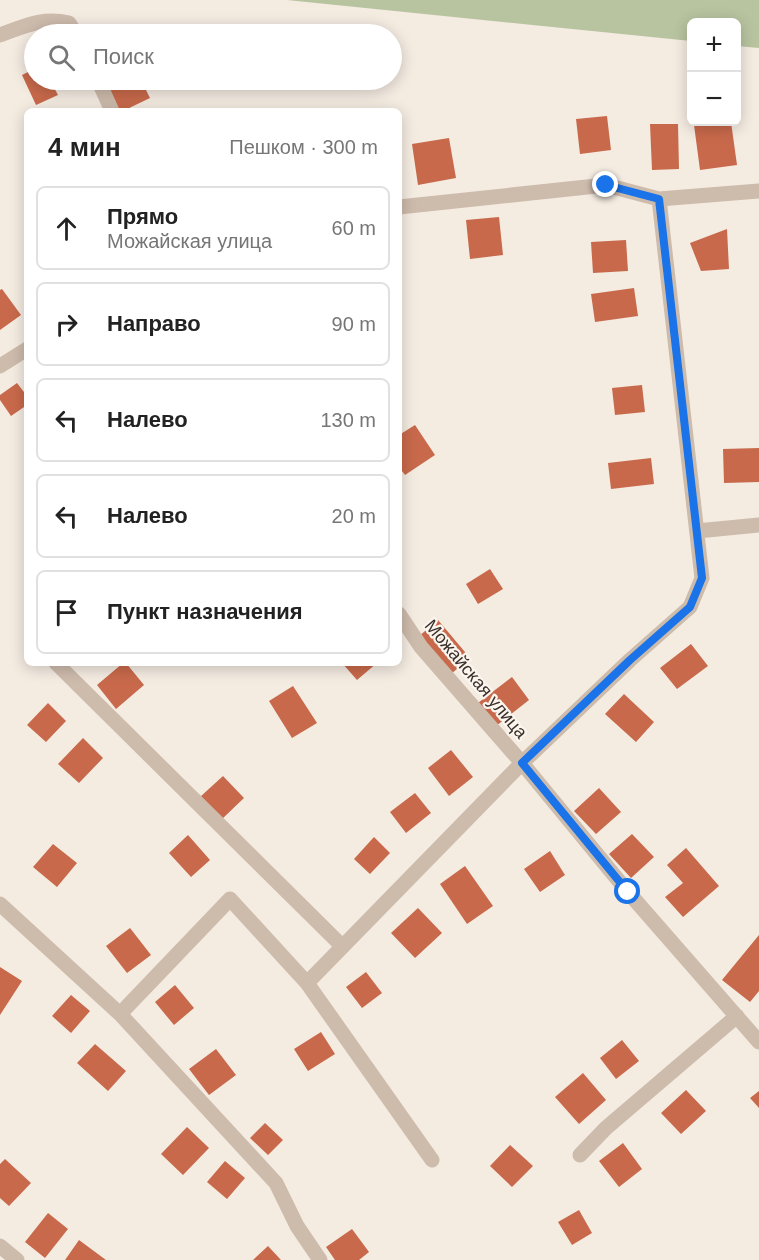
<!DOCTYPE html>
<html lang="ru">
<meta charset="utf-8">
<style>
body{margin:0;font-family:Arial,sans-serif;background:#f2f2f2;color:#222}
.controls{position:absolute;right:18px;top:18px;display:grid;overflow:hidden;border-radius:9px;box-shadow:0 3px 15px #0003}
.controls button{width:54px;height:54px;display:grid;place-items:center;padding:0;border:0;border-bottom:2px solid #e0e0e0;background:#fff;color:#222;font:30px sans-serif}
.stop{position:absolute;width:18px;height:18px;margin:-14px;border:4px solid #1a73e8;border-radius:50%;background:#fff}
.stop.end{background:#1a73e8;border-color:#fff;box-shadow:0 2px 6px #0008}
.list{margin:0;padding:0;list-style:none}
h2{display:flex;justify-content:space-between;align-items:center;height:78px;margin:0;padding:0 24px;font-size:26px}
h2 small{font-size:20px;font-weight:400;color:#767676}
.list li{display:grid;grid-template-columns:39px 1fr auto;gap:18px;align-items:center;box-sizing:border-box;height:84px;margin:0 12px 12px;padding:0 12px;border:2px solid #e0e0e0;border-radius:9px}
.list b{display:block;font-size:22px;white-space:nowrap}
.list p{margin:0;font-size:20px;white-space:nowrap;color:#767676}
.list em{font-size:20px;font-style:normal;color:#767676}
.icon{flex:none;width:33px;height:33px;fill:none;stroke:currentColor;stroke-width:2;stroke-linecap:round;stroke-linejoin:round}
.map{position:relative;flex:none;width:759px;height:1260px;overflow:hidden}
.search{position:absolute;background:#fff;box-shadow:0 3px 15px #0003;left:24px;top:24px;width:378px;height:66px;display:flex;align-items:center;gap:15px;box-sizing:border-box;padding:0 21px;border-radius:33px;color:#767676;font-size:22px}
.panel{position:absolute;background:#fff;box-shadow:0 3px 15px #0003;left:24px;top:108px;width:378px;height:558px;border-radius:9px}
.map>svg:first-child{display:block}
.green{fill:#b8c4a0}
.building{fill:#c8694b}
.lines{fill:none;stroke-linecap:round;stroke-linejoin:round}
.minor{stroke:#cdbbac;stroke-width:15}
.route{stroke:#1a73e8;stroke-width:8}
.labels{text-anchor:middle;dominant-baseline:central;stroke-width:4.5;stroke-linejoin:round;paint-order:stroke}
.street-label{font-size:18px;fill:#3b302b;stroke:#fbf5ee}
</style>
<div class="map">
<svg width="759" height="1260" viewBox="0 0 759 1260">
<rect width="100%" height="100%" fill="#f4ebe1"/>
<!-- green -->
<path class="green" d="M 287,0 L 759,0 L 759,48 L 737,46 L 736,22 L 692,22 L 691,41 Z"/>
<!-- building -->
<path class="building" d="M 34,69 L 34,80 L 50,80 L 58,95 L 36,105 L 22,75 Z
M 100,80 L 141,80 L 150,98 L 123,111 L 115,111 Z
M 607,116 L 611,150 L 580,154 L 576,119 Z
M 716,122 L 731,122 L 737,165 L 700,170 L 694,125 Z
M 650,124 L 678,124 L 679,169 L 652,170 Z
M 449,138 L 456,178 L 418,185 L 412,144 Z
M 499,217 L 503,255 L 470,259 L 466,220 Z
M 727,229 L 729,269 L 701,271 L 690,243 Z
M 626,240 L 628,271 L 593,273 L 591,242 Z
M 634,288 L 638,316 L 595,322 L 591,294 Z
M 2,289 L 21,315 L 0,330 L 0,290 Z
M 17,383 L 27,396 L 27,405 L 11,416 L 0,400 L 0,395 Z
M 642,385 L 645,412 L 615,415 L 612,388 Z
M 415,425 L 435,455 L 405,475 L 399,467 L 399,435 Z
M 759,448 L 759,482 L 724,483 L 723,449 Z
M 651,458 L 654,484 L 611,489 L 608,463 Z
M 490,569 L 503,589 L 478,604 L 466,584 Z
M 438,620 L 470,658 L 451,674 L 418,637 Z
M 691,644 L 708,666 L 677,689 L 660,668 Z
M 123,663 L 126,663 L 144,685 L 116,709 L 97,685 Z
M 342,663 L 377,663 L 357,680 Z
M 512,677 L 529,700 L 496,726 L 478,703 Z
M 293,686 L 317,723 L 292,738 L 269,701 Z
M 624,694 L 654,722 L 636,742 L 605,714 Z
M 48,703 L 66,721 L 46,742 L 27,725 Z
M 83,738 L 103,758 L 79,783 L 58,764 Z
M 451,750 L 473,777 L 449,796 L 428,768 Z
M 223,776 L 244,798 L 221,820 L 200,797 Z
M 599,788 L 621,812 L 596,834 L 574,811 Z
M 415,793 L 431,813 L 406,833 L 390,812 Z
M 632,834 L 654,857 L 631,878 L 609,854 Z
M 188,835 L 210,860 L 191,877 L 169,853 Z
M 374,837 L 390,853 L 370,874 L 354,859 Z
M 53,844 L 77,863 L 57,887 L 33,867 Z
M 686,848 L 719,886 L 683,917 L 665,897 L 683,883 L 667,865 Z
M 550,851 L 565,875 L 540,892 L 524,869 Z
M 465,866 L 493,906 L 467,924 L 440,884 Z
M 418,908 L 442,933 L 415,958 L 391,933 Z
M 130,928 L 151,955 L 127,973 L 106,946 Z
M 759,935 L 759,991 L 750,1002 L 722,980 Z
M 0,967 L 22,981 L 0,1015 Z
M 366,972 L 382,993 L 362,1008 L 346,987 Z
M 175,985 L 194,1008 L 174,1025 L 155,1002 Z
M 71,995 L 90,1011 L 71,1033 L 52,1016 Z
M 321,1032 L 335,1054 L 308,1071 L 294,1049 Z
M 622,1040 L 639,1061 L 616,1079 L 600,1058 Z
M 95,1044 L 126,1071 L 108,1091 L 77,1063 Z
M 216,1049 L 236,1075 L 209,1095 L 189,1069 Z
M 583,1073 L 606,1100 L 579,1124 L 555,1097 Z
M 686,1090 L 706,1111 L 681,1134 L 661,1113 Z
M 759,1091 L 759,1108 L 750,1098 Z
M 265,1123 L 283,1140 L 268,1155 L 250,1138 Z
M 187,1127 L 209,1148 L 183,1175 L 161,1154 Z
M 623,1143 L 642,1169 L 619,1187 L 599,1161 Z
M 510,1145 L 533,1166 L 512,1187 L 490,1166 Z
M 5,1159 L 31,1183 L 9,1206 L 0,1198 L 0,1164 Z
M 225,1161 L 245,1178 L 227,1199 L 207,1182 Z
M 579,1210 L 592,1233 L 572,1245 L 558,1222 Z
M 48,1213 L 68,1229 L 45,1258 L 25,1242 Z
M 352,1229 L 369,1252 L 359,1260 L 335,1260 L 326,1247 Z
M 79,1240 L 106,1260 L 65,1260 Z
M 268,1246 L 281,1260 L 253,1260 Z"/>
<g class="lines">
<!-- minor -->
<path class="minor" d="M 0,35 C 25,26 42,17 69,23 L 76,34
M 98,80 L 112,111
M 659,199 L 759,191
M 399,207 L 606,185 L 659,199 L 702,578 L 690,607 L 630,660 L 522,763 L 307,983 L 432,1160
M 0,366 L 27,349
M 697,531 L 759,525
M 399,614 L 421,647 L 522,763 L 628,892 L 759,1042
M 56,663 L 342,946
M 0,904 L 120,1014 L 276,1183 L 297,1226 L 320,1260
M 120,1014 L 230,899 L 307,983
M 580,1155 L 606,1128 L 737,1016
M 0,1246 L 17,1260"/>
</g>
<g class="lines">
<!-- route -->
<path class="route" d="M 606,185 L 659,199 L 702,578 L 690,607 L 630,660 L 522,763 L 628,892"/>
</g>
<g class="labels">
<!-- street labels -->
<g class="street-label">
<text transform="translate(476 679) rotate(50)">Можайская улица</text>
</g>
</g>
</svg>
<div class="controls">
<button>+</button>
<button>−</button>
</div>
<div class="stop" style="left:628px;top:892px"></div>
<div class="stop end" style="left:606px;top:185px"></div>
<div class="search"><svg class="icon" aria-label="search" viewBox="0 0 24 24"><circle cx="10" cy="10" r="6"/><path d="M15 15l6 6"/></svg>Поиск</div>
<section class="panel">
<h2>4 мин<small>Пешком · 300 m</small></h2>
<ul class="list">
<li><svg class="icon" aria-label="ahead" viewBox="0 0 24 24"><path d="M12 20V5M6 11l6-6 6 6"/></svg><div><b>Прямо</b><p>Можайская улица</p></div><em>60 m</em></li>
<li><svg class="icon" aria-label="right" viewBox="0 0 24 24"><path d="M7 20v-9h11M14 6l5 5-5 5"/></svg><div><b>Направо</b></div><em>90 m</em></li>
<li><svg class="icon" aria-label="left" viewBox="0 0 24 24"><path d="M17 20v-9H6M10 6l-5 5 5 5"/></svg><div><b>Налево</b></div><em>130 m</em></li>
<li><svg class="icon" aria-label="left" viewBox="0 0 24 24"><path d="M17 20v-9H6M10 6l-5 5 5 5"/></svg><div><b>Налево</b></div><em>20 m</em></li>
<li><svg class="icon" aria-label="arrive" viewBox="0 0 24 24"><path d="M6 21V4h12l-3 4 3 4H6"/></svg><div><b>Пункт назначения</b></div></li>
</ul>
</section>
</div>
